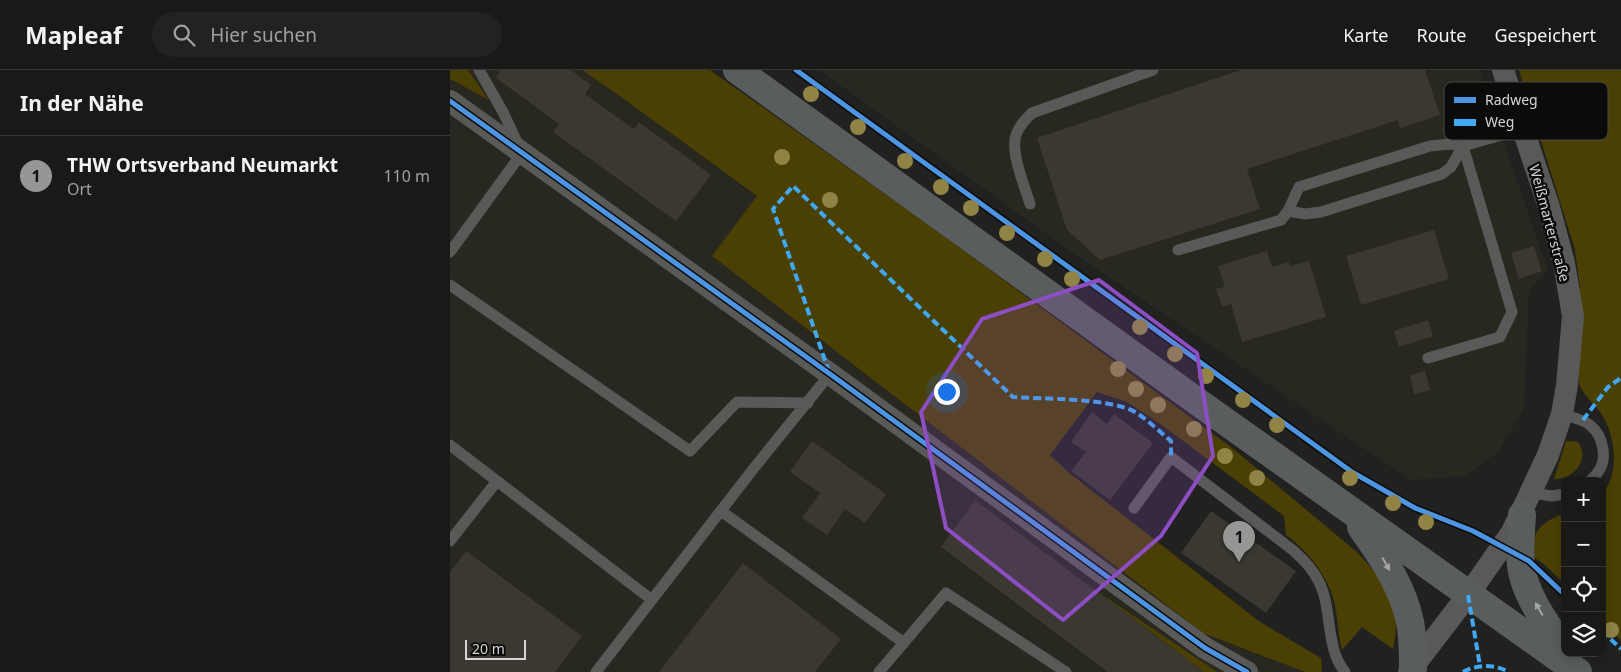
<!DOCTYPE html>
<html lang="de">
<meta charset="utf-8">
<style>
body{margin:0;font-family:"Noto Sans",sans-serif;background:#222221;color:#f1f3f6}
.controls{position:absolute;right:15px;bottom:15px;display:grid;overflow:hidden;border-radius:10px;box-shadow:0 2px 12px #0003}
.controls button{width:45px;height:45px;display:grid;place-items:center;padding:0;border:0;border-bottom:1px solid #373837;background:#191918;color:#f1f3f6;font:25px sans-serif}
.scale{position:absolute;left:15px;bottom:12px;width:61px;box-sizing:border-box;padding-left:5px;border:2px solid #d5d5d3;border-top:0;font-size:14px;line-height:18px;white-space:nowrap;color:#d5d5d3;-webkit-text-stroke:4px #0b0b0a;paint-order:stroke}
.you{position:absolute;left:496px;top:321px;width:18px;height:18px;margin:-12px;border:4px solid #fff;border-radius:50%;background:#1a73e8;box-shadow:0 0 0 8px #1a73e833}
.badge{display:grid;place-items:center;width:32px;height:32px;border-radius:50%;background:#969694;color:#111;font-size:16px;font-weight:700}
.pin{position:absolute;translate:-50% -41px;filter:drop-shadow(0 1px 2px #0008)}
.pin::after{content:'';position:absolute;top:26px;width:18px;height:15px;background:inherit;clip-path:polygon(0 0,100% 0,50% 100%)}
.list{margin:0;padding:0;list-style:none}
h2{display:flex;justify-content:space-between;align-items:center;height:65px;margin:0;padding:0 20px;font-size:21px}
h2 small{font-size:16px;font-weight:400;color:#9fa0a2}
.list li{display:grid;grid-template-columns:32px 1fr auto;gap:15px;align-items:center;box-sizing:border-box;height:80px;padding:0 20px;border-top:1px solid #373837}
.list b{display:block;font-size:19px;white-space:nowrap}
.list p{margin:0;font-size:16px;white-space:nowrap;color:#9fa0a2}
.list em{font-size:16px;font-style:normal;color:#9fa0a2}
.icon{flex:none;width:28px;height:28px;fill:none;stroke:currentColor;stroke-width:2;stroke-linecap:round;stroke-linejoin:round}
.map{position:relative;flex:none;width:1171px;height:602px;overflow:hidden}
header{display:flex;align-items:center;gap:30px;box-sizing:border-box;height:70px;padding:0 25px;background:#191918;border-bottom:1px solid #373837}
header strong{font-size:24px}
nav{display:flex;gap:28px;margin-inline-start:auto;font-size:18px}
.search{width:350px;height:45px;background:#222221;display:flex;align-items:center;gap:12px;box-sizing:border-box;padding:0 18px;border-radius:28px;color:#9fa0a2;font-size:19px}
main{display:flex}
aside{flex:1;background:#191918}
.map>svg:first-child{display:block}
.built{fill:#282720}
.green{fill:#4b4004}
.building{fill:#3a3830}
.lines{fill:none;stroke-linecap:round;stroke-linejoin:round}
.service{stroke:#595958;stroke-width:11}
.minor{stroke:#595958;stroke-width:22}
.secondary{stroke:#5a5d5d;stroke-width:28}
.quiet{stroke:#3fa9f5;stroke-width:4;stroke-dasharray:8 4;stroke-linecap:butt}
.cycleway-casing{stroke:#0b0b0a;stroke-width:8}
.cycleway{stroke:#4d94e3;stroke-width:5}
.tree{fill:#918346}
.oneway{fill:#a4a5a4}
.marked{fill:#8d4ec3;fill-opacity:0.2;stroke:#8d4ec3;stroke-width:4;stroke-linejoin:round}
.labels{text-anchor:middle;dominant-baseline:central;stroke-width:5;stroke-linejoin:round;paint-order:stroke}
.street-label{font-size:14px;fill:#d5d5d3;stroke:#0b0b0a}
.key{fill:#0b0b0a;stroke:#484846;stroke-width:1}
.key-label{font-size:14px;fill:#d5d5d3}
</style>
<header>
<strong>Mapleaf</strong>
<div class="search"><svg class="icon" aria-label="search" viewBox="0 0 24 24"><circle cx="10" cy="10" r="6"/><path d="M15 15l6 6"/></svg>Hier suchen</div>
<nav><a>Karte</a><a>Route</a><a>Gespeichert</a></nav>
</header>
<main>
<aside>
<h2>In der Nähe<small></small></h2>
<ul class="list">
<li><span class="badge">1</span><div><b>THW Ortsverband Neumarkt</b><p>Ort</p></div><em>110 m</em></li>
</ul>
</aside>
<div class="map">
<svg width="1171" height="602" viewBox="0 0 1171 602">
<rect width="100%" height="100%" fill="#212120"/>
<!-- built -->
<path class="built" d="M 18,0 L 132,0 L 167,24 L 307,127 L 263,187 L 753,563 L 855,602 L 0,602 L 0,9 L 38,29 Z
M 369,0 L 1029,0 L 1098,200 L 1079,221 L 1074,339 L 1048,382 L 1015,406 L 961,410 L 630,188 Z"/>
<!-- green -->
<path class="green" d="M 0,0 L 18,0 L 39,30 L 0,9 Z
M 132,0 L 260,0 L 480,156 L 781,377 L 908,483 C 937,515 953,534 943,579 L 912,557 L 892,580 C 887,560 888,538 880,519 C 871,498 854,478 836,465 L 834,446 L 709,353 L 677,332 L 647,322 L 600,385 L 618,402 L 810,552 L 871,588 L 872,602 L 855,602 L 753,563 L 262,186 L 307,126 L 167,24 Z
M 1069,0 L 1171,0 L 1171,570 L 1152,552 L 1152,424 C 1171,403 1166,361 1147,338 C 1140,330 1133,324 1129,314 L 1130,218 L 1125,180 Z
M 1116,371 L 1128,372 C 1141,390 1123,410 1104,409 Z
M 1115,443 L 1115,514 L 1095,495 L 1081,485 C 1083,459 1092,452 1115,443 Z
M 645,520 L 766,601 L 767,602 L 754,602 Z"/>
<!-- building -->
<path class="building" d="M 48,0 L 121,0 L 141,15 L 135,24 L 184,59 L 189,52 L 261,105 L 226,151 L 103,62 L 109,54 L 46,8 L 50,2 Z
M 791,0 L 975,0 L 990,45 L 950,58 L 948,50 L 797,99 L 810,139 L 650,190 L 617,160 L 587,68 Z
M 984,160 L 999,209 L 911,235 L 896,186 Z
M 1084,176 L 1092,201 L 1069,209 L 1061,183 Z
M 817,181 L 822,197 L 839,192 L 840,196 L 859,191 L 876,247 L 792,272 L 781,234 L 772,237 L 766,219 L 775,217 L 768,196 Z
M 978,250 L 983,266 L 949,277 L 944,261 Z
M 975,301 L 980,320 L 964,324 L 960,305 Z
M 642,342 L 657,354 L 664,344 L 703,373 L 660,430 L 621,401 L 636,382 L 621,372 Z
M 362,371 L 436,424 L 415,453 L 395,439 L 377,465 L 352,448 L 370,423 L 340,402 Z
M 525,430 L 645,520 L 754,602 L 658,602 L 491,477 Z
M 761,441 L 846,501 L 816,543 L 731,483 Z
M 16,481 L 132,566 L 105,602 L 0,602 L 0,502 Z
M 293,493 L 391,569 L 365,602 L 209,602 Z"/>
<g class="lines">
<!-- service -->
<path class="service" d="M 580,134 C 575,117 560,82 566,65 C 569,56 575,50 582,43 L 703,0
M 838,141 L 855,144 L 871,142 L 992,104 L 1001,97 L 1013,76
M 728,180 L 831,150 L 838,141 L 849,117 L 980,76 L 1000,74 L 1013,76 L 1073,59
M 0,182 L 72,83 L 53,42 L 29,0
M 0,215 L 240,381 L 287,332 L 358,333
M 978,288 L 1050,267 L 1062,242 L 1013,76
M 1112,344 C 1121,347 1133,349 1141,356 C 1153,366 1158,389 1148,402 C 1146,405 1143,408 1140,411
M 0,375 L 202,530
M 1082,423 L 1102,426 L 1115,424
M 684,438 L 721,387 L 844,481 C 854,490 863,499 869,512 C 883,540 875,578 895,602
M 271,441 L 454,573
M 0,471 L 47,411
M 146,602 L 304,398 L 380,304
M 429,602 L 496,523 L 616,602"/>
<!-- minor -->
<path class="minor" d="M 0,31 L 380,304 L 755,578 L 797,602
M 959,602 L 1018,525 L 1062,462 L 1098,385 L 1112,344 L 1117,315 L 1123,246 L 1114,193 L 1099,137 L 1053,0"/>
<!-- secondary -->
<path class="secondary" d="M 287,0 L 741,327 L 1128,602
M 1072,445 C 1071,465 1068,487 1073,506 C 1079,530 1100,561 1115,580
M 911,457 C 931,485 953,517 960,552 C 963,567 963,582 963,598"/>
<!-- quiet -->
<path class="quiet" d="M 379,302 L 323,139 L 343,116 L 563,327 C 593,329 661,328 685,342 C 698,350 710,362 721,371 L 721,387
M 1133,350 L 1158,317 L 1171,308
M 1018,525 L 1030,596
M 1152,561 L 1171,579
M 1013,602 C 1028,594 1044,594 1059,602"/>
<!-- cycleway casing -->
<g class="cycleway-casing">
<path id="cycleway" d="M 346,0 L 902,402 L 965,438 L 1023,461 L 1079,491 L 1115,525
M 0,31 L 380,304 L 755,578 L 797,602"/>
</g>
<!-- cycleway -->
<use href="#cycleway" class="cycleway"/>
</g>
<!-- trees -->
<g class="tree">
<circle cx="361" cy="24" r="8"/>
<circle cx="408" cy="57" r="8"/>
<circle cx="332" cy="87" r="8"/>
<circle cx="455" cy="91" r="8"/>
<circle cx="491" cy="117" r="8"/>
<circle cx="380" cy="130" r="8"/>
<circle cx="521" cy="138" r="8"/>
<circle cx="557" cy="163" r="8"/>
<circle cx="595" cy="189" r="8"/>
<circle cx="622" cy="209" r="8"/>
<circle cx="690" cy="257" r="8"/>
<circle cx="725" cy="284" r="8"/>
<circle cx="668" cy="299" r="8"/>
<circle cx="756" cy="306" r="8"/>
<circle cx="686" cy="319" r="8"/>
<circle cx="793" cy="330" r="8"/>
<circle cx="708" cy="335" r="8"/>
<circle cx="827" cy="355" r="8"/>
<circle cx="744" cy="359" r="8"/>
<circle cx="775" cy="386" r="8"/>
<circle cx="807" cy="408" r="8"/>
<circle cx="900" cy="408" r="8"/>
<circle cx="943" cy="433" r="8"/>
<circle cx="976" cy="452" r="8"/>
<circle cx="1161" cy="560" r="8"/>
</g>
<!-- one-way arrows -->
<defs><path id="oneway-solid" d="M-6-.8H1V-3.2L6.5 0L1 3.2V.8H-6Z" transform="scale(1.25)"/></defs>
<g class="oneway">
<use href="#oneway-solid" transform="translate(936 494) rotate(60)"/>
<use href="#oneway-solid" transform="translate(1089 539) rotate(-120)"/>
</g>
<!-- marked area -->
<path class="marked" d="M 649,210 L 747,283 L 763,386 L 711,466 L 613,550 L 496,458 L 471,342 L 532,249 Z"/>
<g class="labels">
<!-- street labels -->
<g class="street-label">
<text transform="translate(1100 153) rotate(75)">Weißmarterstraße</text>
</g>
</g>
<!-- legend -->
<rect x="994" y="12" width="164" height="58" rx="8" class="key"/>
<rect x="1004" y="27" width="22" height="6" fill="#4d94e3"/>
<rect x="1004" y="49" width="22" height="7" fill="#3fa9f5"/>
<g class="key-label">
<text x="1035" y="35">Radweg</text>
<text x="1035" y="57">Weg</text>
</g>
</svg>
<div class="controls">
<button>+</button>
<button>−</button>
<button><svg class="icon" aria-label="locate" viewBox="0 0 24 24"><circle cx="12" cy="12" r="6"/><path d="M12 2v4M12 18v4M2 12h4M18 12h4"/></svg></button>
<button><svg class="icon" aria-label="layers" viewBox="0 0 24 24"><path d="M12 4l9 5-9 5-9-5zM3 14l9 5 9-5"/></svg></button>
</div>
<div class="scale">20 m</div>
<div class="you"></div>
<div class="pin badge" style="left:789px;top:492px">1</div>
</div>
</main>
